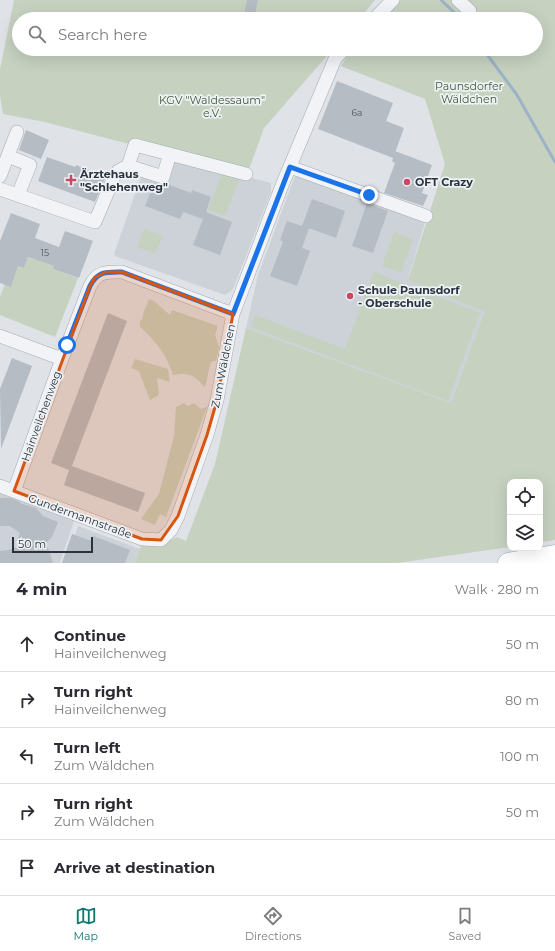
<!DOCTYPE html>
<meta charset="utf-8">
<style>
body{margin:0;font-family:Montserrat,sans-serif;background:#f7f7f7;color:#2b2b33}
.controls{position:absolute;right:12px;bottom:12px;display:grid;overflow:hidden;border-radius:8px;box-shadow:0 4px 16px #0002}
.controls button{width:36px;height:36px;display:grid;place-items:center;padding:0;border:0;border-bottom:1px solid #e1e1e2;background:#fff;color:#2b2b33;font:20px sans-serif}
.scale{position:absolute;left:12px;bottom:10px;width:81px;box-sizing:border-box;padding-left:4px;border:2px solid #29323e;border-top:0;font-size:11px;line-height:14px;white-space:nowrap;color:#29323e;-webkit-text-stroke:3px #eef2f5;paint-order:stroke}
.stop{position:absolute;width:12px;height:12px;margin:-9px;border:3px solid #1a73e8;border-radius:50%;background:#fff}
.stop.end{background:#1a73e8;border-color:#fff;box-shadow:0 1px 4px #0008}
.list{margin:0;padding:0;list-style:none}
h2{display:flex;justify-content:space-between;align-items:center;height:52px;margin:0;padding:0 16px;font-size:17px}
h2 small{font-size:13px;font-weight:400;color:#7c7c81}
.list li{display:grid;grid-template-columns:26px 1fr auto;gap:12px;align-items:center;box-sizing:border-box;height:56px;padding:0 16px;border-top:1px solid #e1e1e2}
.list b{display:block;font-size:15px;white-space:nowrap}
.list p{margin:0;font-size:13px;white-space:nowrap;color:#7c7c81}
.list em{font-size:13px;font-style:normal;color:#7c7c81}
.icon{flex:none;width:22px;height:22px;fill:none;stroke:currentColor;stroke-width:2;stroke-linecap:round;stroke-linejoin:round}
.map{position:relative;flex:none;width:555px;height:563px;overflow:hidden}
.search{position:absolute;background:#fff;box-shadow:0 4px 16px #0002;left:12px;right:12px;top:12px;height:44px;display:flex;align-items:center;gap:10px;box-sizing:border-box;padding:0 14px;border-radius:22px;color:#7c7c81;font-size:15px}
.sheet{height:332px;background:#fff}
nav{display:flex;justify-content:space-around;align-items:center;box-sizing:border-box;height:56px;border-top:1px solid #e1e1e2;background:#fff;font-size:11px;color:#7c7c81}
nav a{display:grid;justify-items:center;gap:2px}
nav .on{color:#0f766e}
.map>svg:first-child{display:block}
.built{fill:#cdd2d9}
.green{fill:#c6d1c0}
.lines{fill:none;stroke-linecap:round;stroke-linejoin:round}
.stream{stroke:#9bb3c6;stroke-width:3}
.building{fill:#b6bcc4}
.street-casing{stroke:#a5aab2;stroke-width:14}
.primary-casing{stroke:#9fa8b3;stroke-width:21}
.street{stroke:#f1f3f6;stroke-width:13}
.primary{stroke:#fff;stroke-width:20}
.route{stroke:#1a73e8;stroke-width:5}
.marked{fill:#d55511;fill-opacity:0.2;stroke:#d55511;stroke-width:3;stroke-linejoin:round}
.poi-dot{fill:#c74964;stroke:#eef2f5;stroke-width:1.5}
.labels{text-anchor:middle;dominant-baseline:central;stroke-width:3.5;stroke-linejoin:round;paint-order:stroke}
.number-label{font-size:9px;fill:#4c5460}
.park-label{font-size:11px;fill:#3f5937;stroke:#eef2f5}
.poi-label{font-size:11px;font-weight:bold;fill:#29323e;stroke:#eef2f5;text-anchor:start}
.street-label{font-size:11px;fill:#29323e;stroke:#eef2f5}
</style>
<div class="map">
<svg width="555" height="563" viewBox="0 0 555 563">
<rect width="100%" height="100%" fill="#dfe3e8"/>
<!-- built -->
<path class="built" d="M 174,157 L 271,183 L 271,192 L 234,287 L 230,292 L 225,295 L 115,256 L 114,254 L 143,171 L 163,177 Z
M 296,173 L 426,219 L 408,279 L 484,312 L 451,403 L 246,328 L 258,275 Z
M 0,490 L 75,518 L 60,563 L 0,563 Z
M 78,526 L 140,549 L 135,563 L 62,563 L 72,534 L 75,535 Z"/>
<!-- green -->
<path class="green" d="M 14,0 L 375,0 L 359,19 L 19,19 L 19,49 L 333,49 L 264,128 L 248,172 L 125,143 L 45,122 L 3,114 L 0,95 L 0,69 Z
M 385,0 L 555,0 L 555,540 L 540,542 L 540,482 L 510,482 L 510,547 L 397,563 L 135,563 L 142,543 L 167,542 L 177,537 L 186,541 L 215,464 L 246,328 L 451,403 L 484,312 L 408,280 L 445,164 L 425,99 L 341,66 L 352,49 L 536,49 L 536,19 L 372,19 Z
M 222,173 L 240,177 L 225,216 L 208,210 Z
M 144,229 L 163,236 L 155,254 L 137,247 Z
M 394,232 L 413,239 L 401,273 L 382,266 Z
M 28,257 L 54,266 L 53,269 L 78,278 L 55,337 L 0,315 L 0,297 L 5,284 L 11,286 L 18,266 L 24,268 Z
M 374,272 L 480,313 L 448,401 L 251,327 L 255,315 L 345,349 Z
M 149,299 L 154,301 L 170,315 L 172,310 L 218,326 L 215,335 L 219,347 L 216,361 L 212,361 C 208,368 208,378 205,387 C 194,375 189,372 173,375 C 167,355 155,340 140,327 L 140,321 L 142,320 L 144,311 Z
M 135,359 L 168,369 L 170,382 L 157,378 L 159,395 L 150,400 L 139,371 L 131,368 Z
M 184,403 L 188,406 L 194,403 L 201,409 L 207,407 L 166,517 L 160,514 L 155,525 L 141,519 L 159,494 L 174,436 L 176,407 Z"/>
<g class="lines">
<!-- stream -->
<path class="stream" d="M 441,0 L 461,19
M 483,49 L 517,95 L 555,162"/>
</g>
<!-- building -->
<path class="building" d="M 247,0 L 258,0 L 254,19 L 243,19 Z
M 337,81 L 393,103 L 386,121 L 404,128 L 393,158 L 318,129 Z
M 26,130 L 49,140 L 41,159 L 19,150 Z
M 395,151 L 432,165 L 422,193 L 428,195 L 423,206 L 384,193 L 395,163 L 392,161 Z
M 47,157 L 75,167 L 76,165 L 94,172 L 94,174 L 105,178 L 95,202 L 38,181 Z
M 154,183 L 161,185 L 167,184 L 191,193 L 192,190 L 211,197 L 206,212 L 232,222 L 220,255 L 193,245 L 203,219 L 183,212 L 180,219 L 145,206 Z
M 312,199 L 345,211 L 336,238 L 303,226 L 309,228 L 302,248 L 310,251 L 297,286 L 270,276 L 283,242 L 280,240 L 287,221 L 302,226 Z
M 367,203 L 388,211 L 373,253 L 352,246 Z
M 11,213 L 40,224 L 35,238 L 59,247 L 65,231 L 93,241 L 79,278 L 53,269 L 54,266 L 28,257 L 24,268 L 18,266 L 11,287 L 0,283 L 0,241 Z
M 108,313 L 127,321 L 72,466 L 145,493 L 138,512 L 64,485 L 69,470 L 51,463 Z
M 12,358 L 32,366 L 1,449 L 0,389 Z
M 0,498 L 10,498 L 18,501 L 22,504 L 36,508 L 43,516 L 58,522 L 52,537 L 45,544 L 49,550 L 53,563 L 0,563 L 0,551 L 8,550 L 17,547 L 18,538 L 20,533 L 10,526 L 0,526 Z
M 72,534 L 92,541 L 93,536 L 130,550 L 125,563 L 62,563 Z"/>
<g class="lines">
<!-- street casing -->
<g class="street-casing">
<path id="street" d="M 458,0 L 470,11
M 374,19 L 393,0
M 170,154 L 163,177 L 128,166 L 135,145 L 246,174
M 8,156 L 30,165 L 18,195
M 290,167 L 426,216
M 0,176 L 17,132
M 0,189 L 95,222 L 114,177 L 118,171 L 128,166
M 0,336 L 62,359
M 0,486 L 142,539 L 161,540 L 171,530 L 178,516 L 207,435 L 217,400 L 233,314 L 283,183 L 335,59 L 344,49
M 14,491 L 62,359 L 90,286 C 98,271 106,272 122,272 L 233,314"/>
</g>
<!-- primary casing -->
<g class="primary-casing">
<path id="primary" d="M 508,563 L 555,555"/>
</g>
<!-- street -->
<use href="#street" class="street"/>
<!-- primary -->
<use href="#primary" class="primary"/>
</g>
<g class="lines">
<!-- route -->
<path class="route" d="M 67,345 L 90,286 C 98,271 106,272 122,272 L 233,314 L 290,167 L 369,195"/>
</g>
<!-- marked area -->
<path class="marked" d="M 106,272 L 122,272 L 233,314 L 217,400 L 207,435 L 178,516 L 161,540 L 142,539 L 14,491 L 90,286 L 95,277 Z"/>
<!-- markers -->
<g class="poi-dot">
<path d="M69 174h4v4h4v4h-4v4h-4v-4h-4v-4h4z"/>
<circle cx="407" cy="182" r="4"/>
<circle cx="350" cy="296" r="4"/>
</g>
<g class="labels">
<!-- number labels -->
<g class="number-label">
<text x="357" y="112">6a</text>
<text x="45" y="252">15</text>
</g>
<!-- park labels -->
<g class="park-label">
<text x="469" y="86">Paunsdorfer<tspan x="469" dy="13">Wäldchen</tspan></text>
<text x="212" y="100">KGV "Waldessaum"<tspan x="212" dy="13">e.V.</tspan></text>
</g>
<!-- poi labels -->
<g class="poi-label">
<text x="80" y="174">Ärztehaus<tspan x="80" dy="13">"Schlehenweg"</tspan></text>
<text x="415" y="182">OFT Crazy</text>
<text x="358" y="290">Schule Paunsdorf<tspan x="358" dy="13">- Oberschule</tspan></text>
</g>
<!-- street labels -->
<g class="street-label">
<text transform="translate(223 366) rotate(-79)">Zum Wäldchen</text>
<text transform="translate(41 416) rotate(-70)">Hainveilchenweg</text>
<text transform="translate(80 516) rotate(20)">Gundermannstraße</text>
</g>
</g>
</svg>
<div class="controls">
<button><svg class="icon" aria-label="locate" viewBox="0 0 24 24"><circle cx="12" cy="12" r="6"/><path d="M12 2v4M12 18v4M2 12h4M18 12h4"/></svg></button>
<button><svg class="icon" aria-label="layers" viewBox="0 0 24 24"><path d="M12 4l9 5-9 5-9-5zM3 14l9 5 9-5"/></svg></button>
</div>
<div class="scale">50 m</div>
<div class="stop" style="left:67px;top:345px"></div>
<div class="stop end" style="left:369px;top:195px"></div>
<div class="search"><svg class="icon" aria-label="search" viewBox="0 0 24 24"><circle cx="10" cy="10" r="6"/><path d="M15 15l6 6"/></svg>Search here</div>
</div>
<section class="sheet">
<h2>4 min<small>Walk · 280 m</small></h2>
<ul class="list">
<li><svg class="icon" aria-label="ahead" viewBox="0 0 24 24"><path d="M12 20V5M6 11l6-6 6 6"/></svg><div><b>Continue</b><p>Hainveilchenweg</p></div><em>50 m</em></li>
<li><svg class="icon" aria-label="right" viewBox="0 0 24 24"><path d="M7 20v-9h11M14 6l5 5-5 5"/></svg><div><b>Turn right</b><p>Hainveilchenweg</p></div><em>80 m</em></li>
<li><svg class="icon" aria-label="left" viewBox="0 0 24 24"><path d="M17 20v-9H6M10 6l-5 5 5 5"/></svg><div><b>Turn left</b><p>Zum Wäldchen</p></div><em>100 m</em></li>
<li><svg class="icon" aria-label="right" viewBox="0 0 24 24"><path d="M7 20v-9h11M14 6l5 5-5 5"/></svg><div><b>Turn right</b><p>Zum Wäldchen</p></div><em>50 m</em></li>
<li><svg class="icon" aria-label="arrive" viewBox="0 0 24 24"><path d="M6 21V4h12l-3 4 3 4H6"/></svg><div><b>Arrive at destination</b></div></li>
</ul>
</section>
<nav>
<a class="on"><svg class="icon" aria-label="map" viewBox="0 0 24 24"><path d="M3 6l6-2 6 2 6-2v14l-6 2-6-2-6 2zM9 4v14M15 6v14"/></svg>Map</a>
<a><svg class="icon" aria-label="directions" viewBox="0 0 24 24"><path d="M12 3l9 9-9 9-9-9zM9 14v-3h6M13 9l2 2-2 2"/></svg>Directions</a>
<a><svg class="icon" aria-label="saved" viewBox="0 0 24 24"><path d="M7 4h10v16l-5-4-5 4z"/></svg>Saved</a>
</nav>
